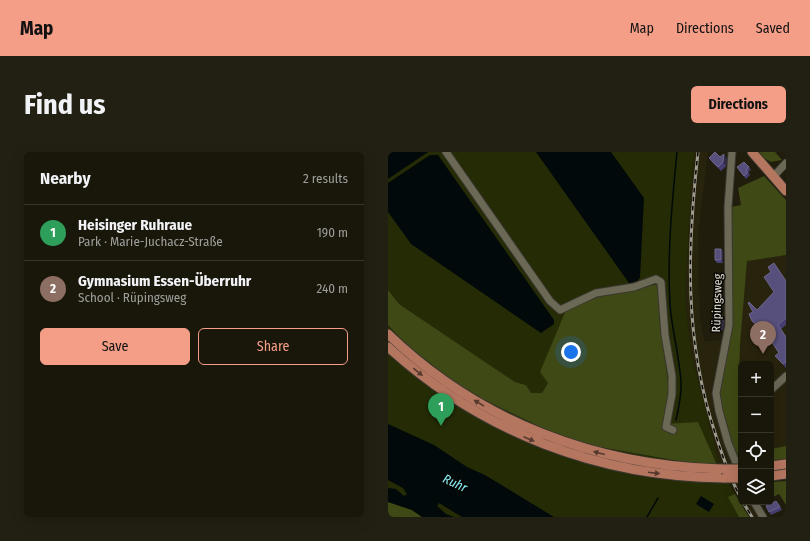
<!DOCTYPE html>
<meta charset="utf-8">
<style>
body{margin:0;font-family:"Fira Sans Condensed",sans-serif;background:#221f13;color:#f1f3f6}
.controls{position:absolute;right:12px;bottom:12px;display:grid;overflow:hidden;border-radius:6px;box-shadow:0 4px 16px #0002}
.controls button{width:36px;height:36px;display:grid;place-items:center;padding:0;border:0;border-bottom:1px solid #37352b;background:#19160a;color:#f1f3f6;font:20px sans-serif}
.you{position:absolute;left:183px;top:200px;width:14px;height:14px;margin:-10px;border:3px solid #fff;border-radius:50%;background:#1a73e8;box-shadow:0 0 0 6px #1a73e833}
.badge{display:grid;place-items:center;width:26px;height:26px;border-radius:50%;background:#f49e88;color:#fff;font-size:13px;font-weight:700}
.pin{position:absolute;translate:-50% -33px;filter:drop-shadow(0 1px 2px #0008)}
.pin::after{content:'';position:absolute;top:21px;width:14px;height:12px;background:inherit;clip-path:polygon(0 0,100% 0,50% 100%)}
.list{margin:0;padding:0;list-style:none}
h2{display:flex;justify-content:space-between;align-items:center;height:52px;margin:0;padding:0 16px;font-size:17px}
h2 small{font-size:13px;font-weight:400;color:#9f9f9c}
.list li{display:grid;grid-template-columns:26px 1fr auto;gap:12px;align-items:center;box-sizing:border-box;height:56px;padding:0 16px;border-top:1px solid #37352b}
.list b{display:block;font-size:15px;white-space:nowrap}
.list p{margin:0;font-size:13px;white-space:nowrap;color:#9f9f9c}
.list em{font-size:13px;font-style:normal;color:#9f9f9c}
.actions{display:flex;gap:8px;padding:12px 16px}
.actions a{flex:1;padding:9px 0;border:1px solid #f49e88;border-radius:6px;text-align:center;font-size:14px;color:#f49e88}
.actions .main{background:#f49e88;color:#111}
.icon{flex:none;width:22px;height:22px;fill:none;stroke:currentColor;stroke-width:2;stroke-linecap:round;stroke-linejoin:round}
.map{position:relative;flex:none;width:398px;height:365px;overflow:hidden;border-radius:6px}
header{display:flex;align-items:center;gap:24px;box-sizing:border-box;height:56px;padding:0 20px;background:#f49e88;color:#111}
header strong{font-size:19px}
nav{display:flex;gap:22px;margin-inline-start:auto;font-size:14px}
.intro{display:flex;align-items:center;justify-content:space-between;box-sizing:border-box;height:96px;padding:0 24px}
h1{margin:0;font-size:28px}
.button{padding:10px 18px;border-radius:6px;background:#f49e88;color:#111;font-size:14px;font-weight:700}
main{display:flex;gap:24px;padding:0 24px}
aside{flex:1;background:#19160a;border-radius:6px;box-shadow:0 4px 16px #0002}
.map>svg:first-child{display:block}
.built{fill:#28230c}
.green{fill:#242b05}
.forest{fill:#3f4915}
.water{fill:#01090a}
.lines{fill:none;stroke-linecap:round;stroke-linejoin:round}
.stream{stroke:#01090a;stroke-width:1.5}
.minor-casing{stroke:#3a372f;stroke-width:9}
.major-casing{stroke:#3a372f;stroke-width:11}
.minor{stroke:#6c6856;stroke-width:7}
.major{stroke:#b57660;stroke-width:9}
.rail-casing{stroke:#9e9b8f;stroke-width:3}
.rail{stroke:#090703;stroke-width:1.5;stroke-dasharray:4.5;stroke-linecap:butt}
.major-bridge-casing{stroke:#3a372f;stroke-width:11;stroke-linecap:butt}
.major-bridge{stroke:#b57660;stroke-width:9}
.wall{fill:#463e71}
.shaded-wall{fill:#302a45}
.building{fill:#574f7c;stroke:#6c668a}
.oneway{fill:#56392d}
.labels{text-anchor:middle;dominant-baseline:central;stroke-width:3;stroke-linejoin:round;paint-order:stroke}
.street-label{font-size:12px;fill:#e2dfd5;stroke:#090703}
.water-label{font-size:13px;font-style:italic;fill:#87f1fa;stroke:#090703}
</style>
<header>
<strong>Map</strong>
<nav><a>Map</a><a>Directions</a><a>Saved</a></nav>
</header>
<div class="intro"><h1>Find us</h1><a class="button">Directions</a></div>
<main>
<aside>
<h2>Nearby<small>2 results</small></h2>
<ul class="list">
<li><span class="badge" style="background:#2e9e5b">1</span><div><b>Heisinger Ruhraue</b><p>Park · Marie-Juchacz-Straße</p></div><em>190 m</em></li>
<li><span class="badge" style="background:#8d6e63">2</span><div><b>Gymnasium Essen-Überruhr</b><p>School · Rüpingsweg</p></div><em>240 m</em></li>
</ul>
<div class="actions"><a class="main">Save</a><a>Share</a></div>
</aside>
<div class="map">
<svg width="398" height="365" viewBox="0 0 398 365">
<rect width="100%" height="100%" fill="#211d0d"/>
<!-- built -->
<path class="built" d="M 307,0 L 320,0 L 310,83 L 312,168 L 317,189 L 336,188 L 353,326 L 353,350 L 364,350 L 373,365 L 361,365 L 331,311 L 303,201 L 297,146 L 303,35 Z
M 398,103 L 398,294 L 383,297 L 383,212 L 353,212 L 353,263 L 350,259 L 352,193 L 359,108 Z"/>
<!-- green -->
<path class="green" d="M 0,0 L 307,0 L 303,35 L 297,146 L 303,201 L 331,311 L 358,365 L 0,365 L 0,173 L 19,193 L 212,295 L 263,304 L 289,272 L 276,272 L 270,132 L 213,144 L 154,241 L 143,241 L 138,233 L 127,230 L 11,152 L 0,138 Z"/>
<!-- forest -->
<path class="forest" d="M 370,0 L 387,0 L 394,8 L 383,10 L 374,5 Z
M 376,24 L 398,48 L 398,103 L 359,109 L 352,193 L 350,259 L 353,263 L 353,314 L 341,291 L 330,241 L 342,174 L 343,55 L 353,53 L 350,36 Z
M 270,132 L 272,173 L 282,244 L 276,272 L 310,270 L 329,313 L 308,312 L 212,295 L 171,284 L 76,238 L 19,193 L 0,173 L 0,138 L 11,152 L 127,230 L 138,233 L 143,241 L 154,241 L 160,231 L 152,220 L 178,158 L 213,144 Z
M 398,294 L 398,311 L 383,313 L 383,297 Z
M 398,329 L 398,353 L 391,342 L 383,346 L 383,330 Z
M 347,342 L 361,365 L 351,365 L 340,345 Z
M 0,350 L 24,358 L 34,365 L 0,365 Z"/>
<!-- water -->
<path class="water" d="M 0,0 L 40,0 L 0,27 Z
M 148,0 L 223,0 L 256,46 L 252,126 L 249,129 L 241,131 Z
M 42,3 L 50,3 L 166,168 L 166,172 L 153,181 L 23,92 L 0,60 L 0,31 Z
M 0,272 L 46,293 L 79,315 L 97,323 L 166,365 L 74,365 L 51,351 L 49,354 L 58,362 L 66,365 L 34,365 L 24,358 L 0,350 L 0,336 L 8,337 L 16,344 L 19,342 L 15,336 L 0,328 Z
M 313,344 L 326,352 L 321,360 L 308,352 Z"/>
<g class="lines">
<!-- stream -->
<path class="stream" d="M 288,268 C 291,255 294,242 293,229 C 291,203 284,178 282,153 C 279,102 284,51 289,0
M 259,365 L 270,346"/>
<!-- minor casing -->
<g class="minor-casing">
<path id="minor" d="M 58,0 L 162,149 L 172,158 L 208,141 L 246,135 L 268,127 L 273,130 L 277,183 L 284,224 L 284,242 L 278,275 L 285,278
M 344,0 L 340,55 L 341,173 L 328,241 L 331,259 L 340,291 L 352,321
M 385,25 L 398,11
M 383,238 L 398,224
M 366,350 L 375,365"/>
</g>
<!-- major casing -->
<g class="major-casing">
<path id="major" d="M 364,0 L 398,39
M 0,182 C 90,269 208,314 333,317
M 0,195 C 93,280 211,325 337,326
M 383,314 L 398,312
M 383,324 L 398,322"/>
</g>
<!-- minor -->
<use href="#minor" class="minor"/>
<!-- major -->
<use href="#major" class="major"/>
<!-- rail casing -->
<g class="rail-casing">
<path id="rail" d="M 310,0 C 299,99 296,189 328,284 C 335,305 342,327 353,346
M 355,350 L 364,365"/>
</g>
<!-- rail -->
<use href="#rail" class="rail"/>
<!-- major-bridge casing -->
<g class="major-bridge-casing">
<path id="major-bridge" d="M 333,317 L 353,317
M 337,326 L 353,326"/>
</g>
<!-- major-bridge -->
<use href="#major-bridge" class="major-bridge"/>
</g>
<!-- wall -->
<path class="wall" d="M 332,5 L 339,7 L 338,14 L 333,19 L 324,10 L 321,6 Z
M 349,15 L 361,15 L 363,18 L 360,20 L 362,23 L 358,27 Z
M 333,97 L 335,100 L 335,111 L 329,111 L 327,108 Z
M 398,129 L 398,173 L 393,177 L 398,185 L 398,216 L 387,204 L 391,201 L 382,187 L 367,173 L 364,169 L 369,158 Z
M 336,166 L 335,178 L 332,178 L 330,176 Z
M 390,351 L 394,358 L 383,363 L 381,360 Z"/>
<!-- shaded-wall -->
<path class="shaded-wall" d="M 336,2 L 339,7 L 338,14 L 335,10 Z
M 333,97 L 335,100 L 335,111 L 333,108 Z
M 334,163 L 336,166 L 335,178 L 333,176 Z"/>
<!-- building -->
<path class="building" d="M 327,0 L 332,5 L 336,2 L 335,10 L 330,15 L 321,6 Z
M 356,10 L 361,15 L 358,18 L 360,20 L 356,24 L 349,15 Z
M 327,97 L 333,97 L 333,108 L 327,108 Z
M 386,111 L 398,129 L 398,166 L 390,173 L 398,185 L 398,210 L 395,212 L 387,204 L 391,201 L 380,184 L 364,169 L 361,162 L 365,160 L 360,151 L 361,150 L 369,158 L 386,140 L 376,125 L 383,120 L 380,115 Z
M 331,163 L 334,163 L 333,176 L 330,176 Z
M 388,349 L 392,355 L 381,360 L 378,354 Z"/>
<!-- one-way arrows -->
<defs><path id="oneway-solid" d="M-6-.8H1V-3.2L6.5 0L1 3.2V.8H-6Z"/></defs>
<g class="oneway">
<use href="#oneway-solid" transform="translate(30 220) rotate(39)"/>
<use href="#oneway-solid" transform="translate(91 251) rotate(-149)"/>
<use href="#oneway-solid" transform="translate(141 287) rotate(23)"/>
<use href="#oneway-solid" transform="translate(211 301) rotate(-165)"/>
<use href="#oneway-solid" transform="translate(266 321) rotate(7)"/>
</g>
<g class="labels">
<!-- street labels -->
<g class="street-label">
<text transform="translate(329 151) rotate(-88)">Rüpingsweg</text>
</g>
<!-- water labels -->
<g class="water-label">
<text transform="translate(67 331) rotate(25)">Ruhr</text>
</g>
</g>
</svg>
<div class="controls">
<button>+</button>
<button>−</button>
<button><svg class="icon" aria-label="locate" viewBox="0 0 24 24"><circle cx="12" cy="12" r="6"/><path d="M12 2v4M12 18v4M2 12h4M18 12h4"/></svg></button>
<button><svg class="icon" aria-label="layers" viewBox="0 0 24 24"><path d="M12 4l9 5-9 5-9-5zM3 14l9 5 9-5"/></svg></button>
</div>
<div class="you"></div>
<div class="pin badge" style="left:53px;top:274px;background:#2e9e5b">1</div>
<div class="pin badge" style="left:375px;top:202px;background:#8d6e63">2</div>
</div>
</main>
